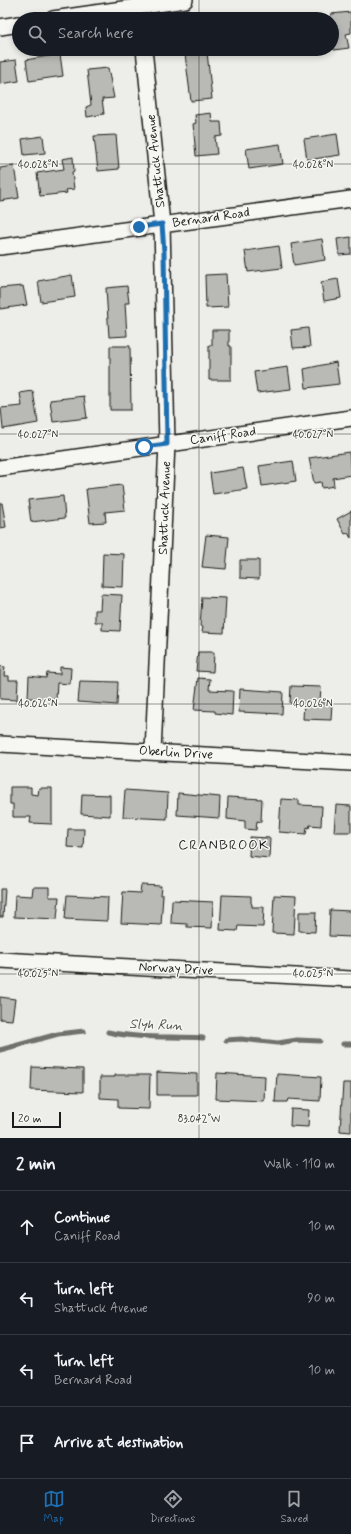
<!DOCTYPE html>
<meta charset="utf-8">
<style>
body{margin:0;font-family:Mynerve,sans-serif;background:#20242c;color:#f1f3f6}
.scale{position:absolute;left:12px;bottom:10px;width:49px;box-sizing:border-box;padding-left:4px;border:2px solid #1c1c1c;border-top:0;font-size:11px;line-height:14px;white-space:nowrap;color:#1c1c1c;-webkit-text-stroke:3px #f6f6f2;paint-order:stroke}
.stop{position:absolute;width:12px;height:12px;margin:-9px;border:3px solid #1f6fb2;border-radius:50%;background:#fff}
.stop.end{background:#1f6fb2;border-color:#fff;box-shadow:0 1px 4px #0008}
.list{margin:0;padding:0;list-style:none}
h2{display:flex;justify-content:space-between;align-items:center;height:52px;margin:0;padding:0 16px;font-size:17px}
h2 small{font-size:13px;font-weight:400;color:#9ea1a6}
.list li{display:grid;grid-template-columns:26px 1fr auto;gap:12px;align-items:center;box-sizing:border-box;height:72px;padding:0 16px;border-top:1px solid #363941}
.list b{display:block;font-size:15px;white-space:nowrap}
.list p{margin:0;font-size:13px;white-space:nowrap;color:#9ea1a6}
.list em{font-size:13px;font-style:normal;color:#9ea1a6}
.icon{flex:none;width:22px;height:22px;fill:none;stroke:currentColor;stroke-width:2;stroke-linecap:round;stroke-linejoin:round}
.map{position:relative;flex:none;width:351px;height:1138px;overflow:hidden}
.search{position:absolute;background:#171b24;box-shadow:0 2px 6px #0003;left:12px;right:12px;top:12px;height:44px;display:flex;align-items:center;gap:10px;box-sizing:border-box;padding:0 14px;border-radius:22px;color:#9ea1a6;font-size:15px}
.sheet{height:340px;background:#171b24}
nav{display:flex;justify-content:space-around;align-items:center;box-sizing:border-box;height:56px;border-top:1px solid #363941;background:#171b24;font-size:11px;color:#9ea1a6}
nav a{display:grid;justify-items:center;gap:2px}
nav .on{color:#1f6fb2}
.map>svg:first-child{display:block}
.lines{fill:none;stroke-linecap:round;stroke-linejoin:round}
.stream{stroke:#6f6f6d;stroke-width:5}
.building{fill:#b9b9b6;stroke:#1c1c1c}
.street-casing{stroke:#1c1c1c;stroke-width:18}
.street{stroke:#f6f6f2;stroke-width:15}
.route{stroke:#1f6fb2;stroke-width:5}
.ticks{fill:none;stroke:#1c1c1c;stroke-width:1;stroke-opacity:0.45}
.labels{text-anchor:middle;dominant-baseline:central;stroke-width:3;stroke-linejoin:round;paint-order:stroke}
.street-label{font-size:13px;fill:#1c1c1c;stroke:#f6f6f2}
.neighbourhood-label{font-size:14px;letter-spacing:1px;fill:#1c1c1c;stroke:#f6f6f2}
.water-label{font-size:14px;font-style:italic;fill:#535352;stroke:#f6f6f2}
.ticks-label{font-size:10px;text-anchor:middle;fill:#1c1c1c;stroke:#f6f6f2;stroke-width:3;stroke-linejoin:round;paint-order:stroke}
</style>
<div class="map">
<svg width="351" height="1138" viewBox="0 0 351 1138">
<rect width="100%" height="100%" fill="#edede9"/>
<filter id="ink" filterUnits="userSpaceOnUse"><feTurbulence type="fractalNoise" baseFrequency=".025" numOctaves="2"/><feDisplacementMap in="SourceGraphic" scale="8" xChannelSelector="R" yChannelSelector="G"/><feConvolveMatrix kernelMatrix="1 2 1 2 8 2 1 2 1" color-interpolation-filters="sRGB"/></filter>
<g filter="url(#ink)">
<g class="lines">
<!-- stream -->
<path class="stream" d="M 108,1032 C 140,1039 171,1036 203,1038
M 226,1040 L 241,1039 L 278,1043 L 297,1040 L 320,1041
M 343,1044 L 351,1044
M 0,1050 L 58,1034 L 84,1031"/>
</g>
<!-- building -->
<path class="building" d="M 351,12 L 351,33 L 346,34 L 349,48 L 334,50 L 331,14 Z
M 207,52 L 212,99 L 191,101 L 185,54 Z
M 60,54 L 63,76 L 29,81 L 26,60 Z
M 16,60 L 19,81 L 0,84 L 0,62 Z
M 108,68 L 114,98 L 102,99 L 104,114 L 87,117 L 86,107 L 91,105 L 87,70 Z
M 211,113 L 212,122 L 221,122 L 222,136 L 215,137 L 217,154 L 196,156 L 193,124 L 196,123 L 195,115 Z
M 337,134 L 340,155 L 307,160 L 304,139 Z
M 116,135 L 119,169 L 98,171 L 94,136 Z
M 43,136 L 45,153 L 24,155 L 22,139 Z
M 280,144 L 283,164 L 249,169 L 246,149 Z
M 73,157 L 74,171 L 72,172 L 74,189 L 66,190 L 67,193 L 40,196 L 37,173 L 64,169 L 62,159 Z
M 14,166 L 19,198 L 0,201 L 0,168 Z
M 351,237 L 351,254 L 339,255 L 337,239 Z
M 322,239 L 325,260 L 294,265 L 291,244 Z
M 279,246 L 282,268 L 248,272 L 245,251 Z
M 226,274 L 228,307 L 206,308 L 205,275 Z
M 72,275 L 75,297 L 41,302 L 38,281 Z
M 338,279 L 341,298 L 324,301 L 321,282 Z
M 23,286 L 27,305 L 0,309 L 0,288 Z
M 127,286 L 129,303 L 125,303 L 127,336 L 109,337 L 106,288 Z
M 308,328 L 310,347 L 293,348 L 291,330 Z
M 212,330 L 229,330 L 229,346 L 231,346 L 231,380 L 209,380 L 209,345 L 212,345 Z
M 110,346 L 130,346 L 131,410 L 110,410 Z
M 336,362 L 339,384 L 306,388 L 304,369 Z
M 288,367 L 291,389 L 257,393 L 254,372 Z
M 33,391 L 38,423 L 3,429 L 1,408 L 22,406 L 20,393 Z
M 84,396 L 87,418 L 53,422 L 50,400 Z
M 349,452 L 351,475 L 333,478 L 334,486 L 322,488 L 321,482 L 314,483 L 309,458 Z
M 293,461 L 296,481 L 262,486 L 259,466 Z
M 243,468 L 247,489 L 213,494 L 210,473 Z
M 122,485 L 125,510 L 105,512 L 106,522 L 90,523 L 86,489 Z
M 63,496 L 65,518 L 31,522 L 28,500 Z
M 0,503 L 2,503 L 6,527 L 0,528 Z
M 351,511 L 351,538 L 348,533 L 345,534 L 337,519 Z
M 206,535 L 229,537 L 226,569 L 202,567 Z
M 103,553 L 124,554 L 123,587 L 102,586 Z
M 240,560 L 259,560 L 259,579 L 240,578 Z
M 101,594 L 122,595 L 120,631 L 102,630 L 102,622 L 95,622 L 95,610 L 100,610 Z
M 202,597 L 226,598 L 224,633 L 202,632 L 203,627 L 200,626 Z
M 198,652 L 214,652 L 213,672 L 196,671 Z
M 0,666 L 5,667 L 4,676 L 9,676 L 9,680 L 18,680 L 17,700 L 0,699 Z
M 60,667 L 71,668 L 70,684 L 57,683 L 56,699 L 28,698 L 29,676 L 46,678 L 47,673 L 60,674 Z
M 198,678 L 210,679 L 209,690 L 233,691 L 232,715 L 215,713 L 215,711 L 194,710 Z
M 80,681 L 118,682 L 117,705 L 78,702 Z
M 291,686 L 321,687 L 320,702 L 332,702 L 331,720 L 303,719 L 304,703 L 290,703 Z
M 240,689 L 283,692 L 282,714 L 239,712 Z
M 10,787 L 31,787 L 31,794 L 38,795 L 39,788 L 52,788 L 52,824 L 30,823 L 31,817 L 13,817 L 13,804 L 10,804 Z
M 125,790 L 168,793 L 167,819 L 123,817 Z
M 178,793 L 220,797 L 219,818 L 177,815 Z
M 82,794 L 110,795 L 110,816 L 81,814 Z
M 228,797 L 262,799 L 261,822 L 257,821 L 256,830 L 245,829 L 245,821 L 227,819 Z
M 281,799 L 299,800 L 299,805 L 322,806 L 321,826 L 310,825 L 309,828 L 307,827 L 306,834 L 279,832 Z
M 336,805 L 351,806 L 351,832 L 334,832 Z
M 68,829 L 84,829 L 83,848 L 67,847 Z
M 250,837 L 270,838 L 269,858 L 249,856 Z
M 141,885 L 161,886 L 160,895 L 163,895 L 161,925 L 121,923 L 123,892 L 140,893 Z
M 33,887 L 49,887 L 49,897 L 59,897 L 57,919 L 14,917 L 15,895 L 32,896 Z
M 0,889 L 5,889 L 3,917 L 0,917 Z
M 67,895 L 108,897 L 107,921 L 65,919 Z
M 222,895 L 251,896 L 251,903 L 252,904 L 252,907 L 264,907 L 263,927 L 238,926 L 237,931 L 220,930 Z
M 274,895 L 296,896 L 294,934 L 272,933 Z
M 172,900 L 213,902 L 212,928 L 187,927 L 187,924 L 171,923 Z
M 330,910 L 351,911 L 351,937 L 329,936 Z
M 299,912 L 316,912 L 315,932 L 299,931 Z
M 0,997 L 15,999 L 12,1020 L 0,1019 Z
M 32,1067 L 83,1069 L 83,1092 L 31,1090 Z
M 157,1072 L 197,1074 L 197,1095 L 157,1095 Z
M 217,1073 L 265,1076 L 264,1101 L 216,1099 Z
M 277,1074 L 321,1077 L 320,1101 L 288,1099 L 287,1102 L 275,1102 Z
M 115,1075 L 150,1075 L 149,1109 L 118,1108 L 118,1099 L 100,1098 L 100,1077 L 115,1077 Z
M 343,1083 L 351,1083 L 351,1132 L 340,1131 Z
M 291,1109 L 309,1110 L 308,1127 L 290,1126 Z"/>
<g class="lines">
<!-- street casing -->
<g class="street-casing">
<path id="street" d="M 53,19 L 185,0
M 0,27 L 19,24
M 144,49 L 162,224 L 167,444 L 153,752
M 0,247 L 351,199
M 0,468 L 351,418
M 0,744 L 351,763
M 0,960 L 351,979"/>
</g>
<!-- street -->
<use href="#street" class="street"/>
</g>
</g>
<g class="lines" filter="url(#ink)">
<!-- route -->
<path class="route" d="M 139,227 L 162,224 L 164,252 L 167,444 L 144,447"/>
</g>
<!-- ticks -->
<path class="ticks" d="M 199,0 L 199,19M 199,49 L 199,1138M 0,164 L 351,164M 0,434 L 351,434M 0,704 L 351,704M 0,974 L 351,974"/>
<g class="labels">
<!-- street labels -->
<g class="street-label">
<text transform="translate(156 161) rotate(-96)">Shattuck Avenue</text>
<text transform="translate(211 218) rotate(-8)">Bernard Road</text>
<text transform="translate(223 436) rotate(-8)">Caniff Road</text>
<text transform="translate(165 508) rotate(-88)">Shattuck Avenue</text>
<text transform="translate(176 753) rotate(3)">Oberlin Drive</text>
<text transform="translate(176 969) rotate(3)">Norway Drive</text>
</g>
<!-- neighbourhood labels -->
<g class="neighbourhood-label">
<text x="224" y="845">CRANBROOK</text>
</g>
<!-- water labels -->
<g class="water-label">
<text transform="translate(156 1025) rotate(2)">Slyh Run</text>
</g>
</g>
<g class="ticks-label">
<text x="38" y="168">40.028°N</text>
<text x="313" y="168">40.028°N</text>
<text x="38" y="438">40.027°N</text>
<text x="313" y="438">40.027°N</text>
<text x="38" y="707">40.026°N</text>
<text x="313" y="707">40.026°N</text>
<text x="38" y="977">40.025°N</text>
<text x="313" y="977">40.025°N</text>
<text x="199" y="1122">83.042°W</text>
</g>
</svg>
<div class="scale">20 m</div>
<div class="stop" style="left:144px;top:447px"></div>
<div class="stop end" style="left:139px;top:227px"></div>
<div class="search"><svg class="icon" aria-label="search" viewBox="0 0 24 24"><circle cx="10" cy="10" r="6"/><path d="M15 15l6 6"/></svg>Search here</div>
</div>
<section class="sheet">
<h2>2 min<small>Walk · 110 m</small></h2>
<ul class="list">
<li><svg class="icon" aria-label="ahead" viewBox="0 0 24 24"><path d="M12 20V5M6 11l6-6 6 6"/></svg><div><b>Continue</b><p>Caniff Road</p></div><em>10 m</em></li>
<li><svg class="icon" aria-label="left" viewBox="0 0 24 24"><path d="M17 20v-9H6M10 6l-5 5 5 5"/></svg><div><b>Turn left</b><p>Shattuck Avenue</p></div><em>90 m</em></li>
<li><svg class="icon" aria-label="left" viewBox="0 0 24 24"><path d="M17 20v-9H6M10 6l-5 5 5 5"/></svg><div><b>Turn left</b><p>Bernard Road</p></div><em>10 m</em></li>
<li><svg class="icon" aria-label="arrive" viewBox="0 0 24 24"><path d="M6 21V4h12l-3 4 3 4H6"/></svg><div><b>Arrive at destination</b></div></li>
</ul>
</section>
<nav>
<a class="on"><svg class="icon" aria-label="map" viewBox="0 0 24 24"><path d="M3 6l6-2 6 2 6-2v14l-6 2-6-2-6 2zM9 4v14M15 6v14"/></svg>Map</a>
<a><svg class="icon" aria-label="directions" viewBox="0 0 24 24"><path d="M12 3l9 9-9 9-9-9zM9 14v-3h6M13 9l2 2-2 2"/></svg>Directions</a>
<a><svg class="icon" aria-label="saved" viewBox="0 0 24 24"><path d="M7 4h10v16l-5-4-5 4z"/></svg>Saved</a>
</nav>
